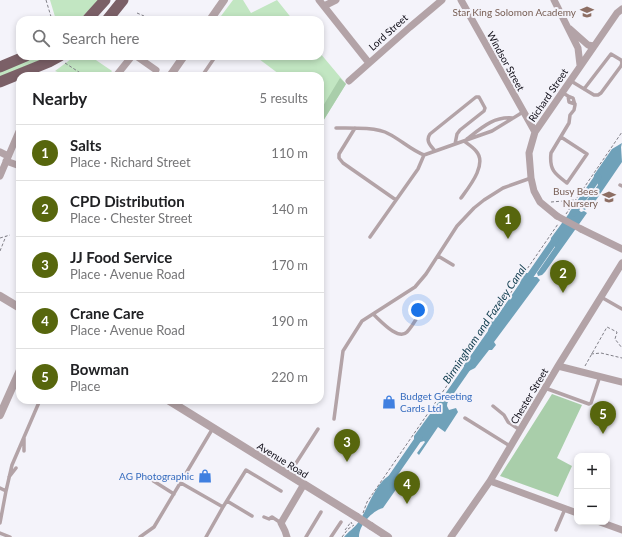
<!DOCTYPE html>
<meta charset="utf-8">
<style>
body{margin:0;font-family:Lato,sans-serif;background:#f6f6f6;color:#202124}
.controls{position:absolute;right:12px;bottom:12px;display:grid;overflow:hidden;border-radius:8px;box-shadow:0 2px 6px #0003}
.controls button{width:36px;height:36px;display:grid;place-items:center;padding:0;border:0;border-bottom:1px solid #e0e0e0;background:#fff;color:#202124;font:20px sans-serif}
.you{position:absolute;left:418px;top:310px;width:14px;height:14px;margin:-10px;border:3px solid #fff;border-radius:50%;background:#1a73e8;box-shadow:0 0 0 6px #1a73e833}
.badge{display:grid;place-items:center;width:26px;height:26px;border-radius:50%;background:#57660d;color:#fff;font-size:13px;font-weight:700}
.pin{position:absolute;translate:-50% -33px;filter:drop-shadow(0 1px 2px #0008)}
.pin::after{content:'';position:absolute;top:21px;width:14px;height:12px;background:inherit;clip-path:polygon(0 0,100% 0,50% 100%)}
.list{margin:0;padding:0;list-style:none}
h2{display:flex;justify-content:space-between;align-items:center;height:52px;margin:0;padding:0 16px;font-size:17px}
h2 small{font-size:13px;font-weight:400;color:#757577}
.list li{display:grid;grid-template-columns:26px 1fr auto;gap:12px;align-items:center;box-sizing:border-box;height:56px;padding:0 16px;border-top:1px solid #e0e0e0}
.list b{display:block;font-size:15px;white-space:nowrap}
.list p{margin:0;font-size:13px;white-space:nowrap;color:#757577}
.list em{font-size:13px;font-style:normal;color:#757577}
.icon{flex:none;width:22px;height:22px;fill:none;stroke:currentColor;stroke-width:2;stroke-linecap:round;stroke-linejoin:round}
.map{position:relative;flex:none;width:622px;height:537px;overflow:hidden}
.search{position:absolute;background:#fff;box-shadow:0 2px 6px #0003;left:16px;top:16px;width:308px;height:44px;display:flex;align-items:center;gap:10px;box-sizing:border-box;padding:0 14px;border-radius:12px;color:#757577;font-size:15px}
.panel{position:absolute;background:#fff;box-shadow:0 2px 6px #0003;left:16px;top:72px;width:308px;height:332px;border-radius:12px}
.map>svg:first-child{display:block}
.green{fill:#c2e6c2}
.forest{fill:#a9ceaa}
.water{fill:#6fa1b9}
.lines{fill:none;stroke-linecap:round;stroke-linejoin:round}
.canal{stroke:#6fa1b9;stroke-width:7}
.path{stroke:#807f87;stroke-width:1;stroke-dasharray:3 2;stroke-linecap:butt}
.service{stroke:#b3a3a7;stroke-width:3.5}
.minor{stroke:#b3a3a7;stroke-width:7}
.tertiary{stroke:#b3a3a7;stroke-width:8}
.primary{stroke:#7b6067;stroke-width:11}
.minor-bridge{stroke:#b3a3a7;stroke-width:7}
.tertiary-bridge{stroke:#b3a3a7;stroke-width:8}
.labels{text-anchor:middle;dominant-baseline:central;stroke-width:4;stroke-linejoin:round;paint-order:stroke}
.education-label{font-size:10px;fill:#785e54;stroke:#f4f3fa;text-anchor:end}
.street-label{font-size:10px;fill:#0e0c16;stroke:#f4f3fa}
.shop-label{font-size:10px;fill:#366cbe;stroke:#f4f3fa;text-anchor:start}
.water-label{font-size:11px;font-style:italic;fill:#0d3a4c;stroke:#f4f3fa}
</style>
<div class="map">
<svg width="622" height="537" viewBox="0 0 622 537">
<rect width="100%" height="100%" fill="#f4f3fa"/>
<!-- green -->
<path class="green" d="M 50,0 L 99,0 L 79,20 L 56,20 Z
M 233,0 L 243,0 L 251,13 L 277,0 L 293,20 L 218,20 Z
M 320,53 L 346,84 L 320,126 L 320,76 L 278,76 L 279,74 L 255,56 L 320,56 Z
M 34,56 L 50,56 L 0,77 L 0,70 Z
M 75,56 L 90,56 L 112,71 L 108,76 L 68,76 L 55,71 Z"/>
<!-- forest -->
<path class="forest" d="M 340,78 L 346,84 L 320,126 L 320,111 Z
M 552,394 L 582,405 L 557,458 L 572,466 L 558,497 L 500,476 Z"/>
<!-- water -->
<path class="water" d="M 622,143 L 621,147 L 622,162 L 594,203 L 591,202 L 585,210 L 581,208 L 598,185 L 597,182 L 593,185 L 594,175 L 612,149 Z
M 578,205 L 578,209 L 581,212 L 584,211 L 587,213 L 545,272 L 542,275 L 538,276 L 537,273 L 555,247 L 554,245 L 550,248 L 551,238 L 570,212 Z
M 535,269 L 533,277 L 537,277 L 540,280 L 494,342 L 496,345 L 492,350 L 489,350 L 475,368 L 463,374 L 464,365 L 488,331 C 488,326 492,319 496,318 L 520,283 L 520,280 L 526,273 L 530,273 Z
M 448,396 L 447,406 L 449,410 L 456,408 L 458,412 L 445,432 L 438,427 L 419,455 L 417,453 L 425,442 L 424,441 L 414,444 L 414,436 L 438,403 Z
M 395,473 L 397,488 L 383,508 C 372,511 359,525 359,537 L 344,537 C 349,531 353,529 357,524 C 369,509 375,479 395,473 Z"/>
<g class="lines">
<!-- canal -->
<path class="canal" d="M 573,213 L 598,177
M 530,276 L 555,240
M 443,403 L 468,367
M 390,480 L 419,438"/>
<!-- path -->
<path class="path" d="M 46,0 L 52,20
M 137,13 L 144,16 L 144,20
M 65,63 L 85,76
M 551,202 L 576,200
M 566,214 L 622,132
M 0,238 L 10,235
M 0,251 L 6,236
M 591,354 L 601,353 L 622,358
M 585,366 L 607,327 L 617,332 L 615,339 L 622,348
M 445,396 L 449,399
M 363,513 L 367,502 L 558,224
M 345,530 L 351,522 L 352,524
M 342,537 L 348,529 L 354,525"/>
<!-- service -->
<path class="service" d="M 246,56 L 248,57
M 202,76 L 215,57
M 571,81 L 594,95 L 598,95 L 601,93 L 621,66 L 622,63 L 621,60 L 611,54 L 584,89
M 568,96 L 569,102 L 575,104
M 336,128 C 351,128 377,127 389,134 C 401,140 411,150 424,155 L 492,131 L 523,112
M 355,128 L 339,154 L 339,158 L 343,163 L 396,200
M 561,137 L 587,154 L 567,183 C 555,174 549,170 551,153 L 569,123 L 570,115 L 574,110 L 575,105 L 573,98 L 568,96 L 563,93
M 467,139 C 481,128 494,116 513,118
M 435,151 C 431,146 425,141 430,134 L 476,97 L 479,97 L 485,108 L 484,111 L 460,130 L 457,134 L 455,144
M 620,185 L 622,186
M 461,198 C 469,187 488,164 476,151 C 473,147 468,144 464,141
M 370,237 L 418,169 L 424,155
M 438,256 L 453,265
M 601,297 L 622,309
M 373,314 C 380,320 398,341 407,332 C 412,327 417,318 421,311
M 545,388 L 589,404 L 591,403 L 600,376
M 493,406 L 504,415 L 508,422 L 520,430
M 465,418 L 510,446
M 334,419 L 343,351 L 362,321 L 415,287 L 426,274 L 457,226 L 474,208 L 484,200 L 503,188 L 531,178
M 24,451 L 24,438
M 289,474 L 318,429
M 144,475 L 174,494
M 9,477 L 16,468
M 181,483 L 223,507 L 206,537
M 0,488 L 6,491 L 0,523
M 6,491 L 12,465 L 40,400
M 227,501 L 252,516
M 223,507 L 246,470 L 281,491
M 264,517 L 269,519 L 272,517 L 281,523
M 556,530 L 565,509
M 0,533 L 10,537
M 140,537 L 154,527 L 213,428
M 306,537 L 321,512
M 331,537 L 341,522"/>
<!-- minor -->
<path class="minor" d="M 319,0 L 369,63
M 461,0 L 535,132
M 554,0 L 578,48 L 580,65
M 324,6 L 336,0
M 570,29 L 588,45 L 593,46
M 136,56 L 156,70
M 116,76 L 132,56
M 349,81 L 410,27 L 442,0
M 0,152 L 8,156
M 6,161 L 20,166
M 0,176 L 20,129
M 557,216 L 540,202 L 534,191 L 531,178 L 529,153 L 535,132 L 617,13 L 622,9
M 581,229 L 622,249
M 558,366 L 622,382
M 490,481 L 577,513
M 600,522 L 622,530
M 287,537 L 285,531 L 281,523 L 304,484
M 451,537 L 490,481 L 558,366 L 622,263"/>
<!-- tertiary -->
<path class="tertiary" d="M 210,20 L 224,0
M 170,76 L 184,56
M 0,296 L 20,308
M 168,400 L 357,517
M 0,415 L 20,370
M 371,526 L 388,537"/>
<!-- primary -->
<path class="primary" d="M 87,20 L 105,0
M 107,20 L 123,0
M 0,67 L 26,56
M 0,82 L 49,62 L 60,56"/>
<!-- minor-bridge -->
<path class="minor-bridge" d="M 557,216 L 581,229"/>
<!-- tertiary-bridge -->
<path class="tertiary-bridge" d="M 357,517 L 371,526"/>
</g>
<!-- icons -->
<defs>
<g id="school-bare" transform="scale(1.08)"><path d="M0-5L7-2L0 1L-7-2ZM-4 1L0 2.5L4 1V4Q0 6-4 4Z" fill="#8d6e63" stroke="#f4f3fa" stroke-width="2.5" paint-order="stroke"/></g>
<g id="shop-bare" transform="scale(1.08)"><path d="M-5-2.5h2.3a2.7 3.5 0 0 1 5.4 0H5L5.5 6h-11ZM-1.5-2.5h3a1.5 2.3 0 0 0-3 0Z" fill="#3f7fe0" stroke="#f4f3fa" stroke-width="2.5" paint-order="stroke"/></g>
</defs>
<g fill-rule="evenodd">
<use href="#school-bare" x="587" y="12"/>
<use href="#school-bare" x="609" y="197"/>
<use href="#shop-bare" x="389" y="402"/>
<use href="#shop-bare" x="205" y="476"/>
</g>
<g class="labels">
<!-- education labels -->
<g class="education-label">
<text x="576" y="12">Star King Solomon Academy</text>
<text x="598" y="191">Busy Bees<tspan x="598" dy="12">Nursery</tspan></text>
</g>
<!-- street labels -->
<g class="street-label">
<text transform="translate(388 32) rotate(-42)">Lord Street</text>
<text transform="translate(506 61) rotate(61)">Windsor Street</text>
<text transform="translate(548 95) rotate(-56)">Richard Street</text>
<text transform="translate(529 396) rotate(-59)">Chester Street</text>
<text transform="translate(283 460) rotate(32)">Avenue Road</text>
</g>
<!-- shop labels -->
<g class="shop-label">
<text x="400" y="396">Budget Greeting<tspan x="400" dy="12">Cards Ltd</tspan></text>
<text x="194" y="476" text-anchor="end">AG Photographic</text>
</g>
<!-- water labels -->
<g class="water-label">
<text transform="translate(484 324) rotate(-56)">Birmingham and Fazeley Canal</text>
</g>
</g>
</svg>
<div class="controls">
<button>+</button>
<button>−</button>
</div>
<div class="you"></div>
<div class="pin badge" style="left:508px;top:239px">1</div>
<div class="pin badge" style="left:563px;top:293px">2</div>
<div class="pin badge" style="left:347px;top:462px">3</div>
<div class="pin badge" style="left:407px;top:504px">4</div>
<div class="pin badge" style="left:603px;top:434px">5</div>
<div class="search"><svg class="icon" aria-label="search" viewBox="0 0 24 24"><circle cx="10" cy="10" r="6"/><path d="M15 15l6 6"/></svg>Search here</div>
<section class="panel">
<h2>Nearby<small>5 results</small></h2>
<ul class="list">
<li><span class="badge">1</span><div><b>Salts</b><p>Place · Richard Street</p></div><em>110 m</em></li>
<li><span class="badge">2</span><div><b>CPD Distribution</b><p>Place · Chester Street</p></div><em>140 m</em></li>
<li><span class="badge">3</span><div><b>JJ Food Service</b><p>Place · Avenue Road</p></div><em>170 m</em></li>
<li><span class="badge">4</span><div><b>Crane Care</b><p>Place · Avenue Road</p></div><em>190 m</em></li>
<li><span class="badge">5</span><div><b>Bowman</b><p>Place</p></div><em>220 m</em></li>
</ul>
</section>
</div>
